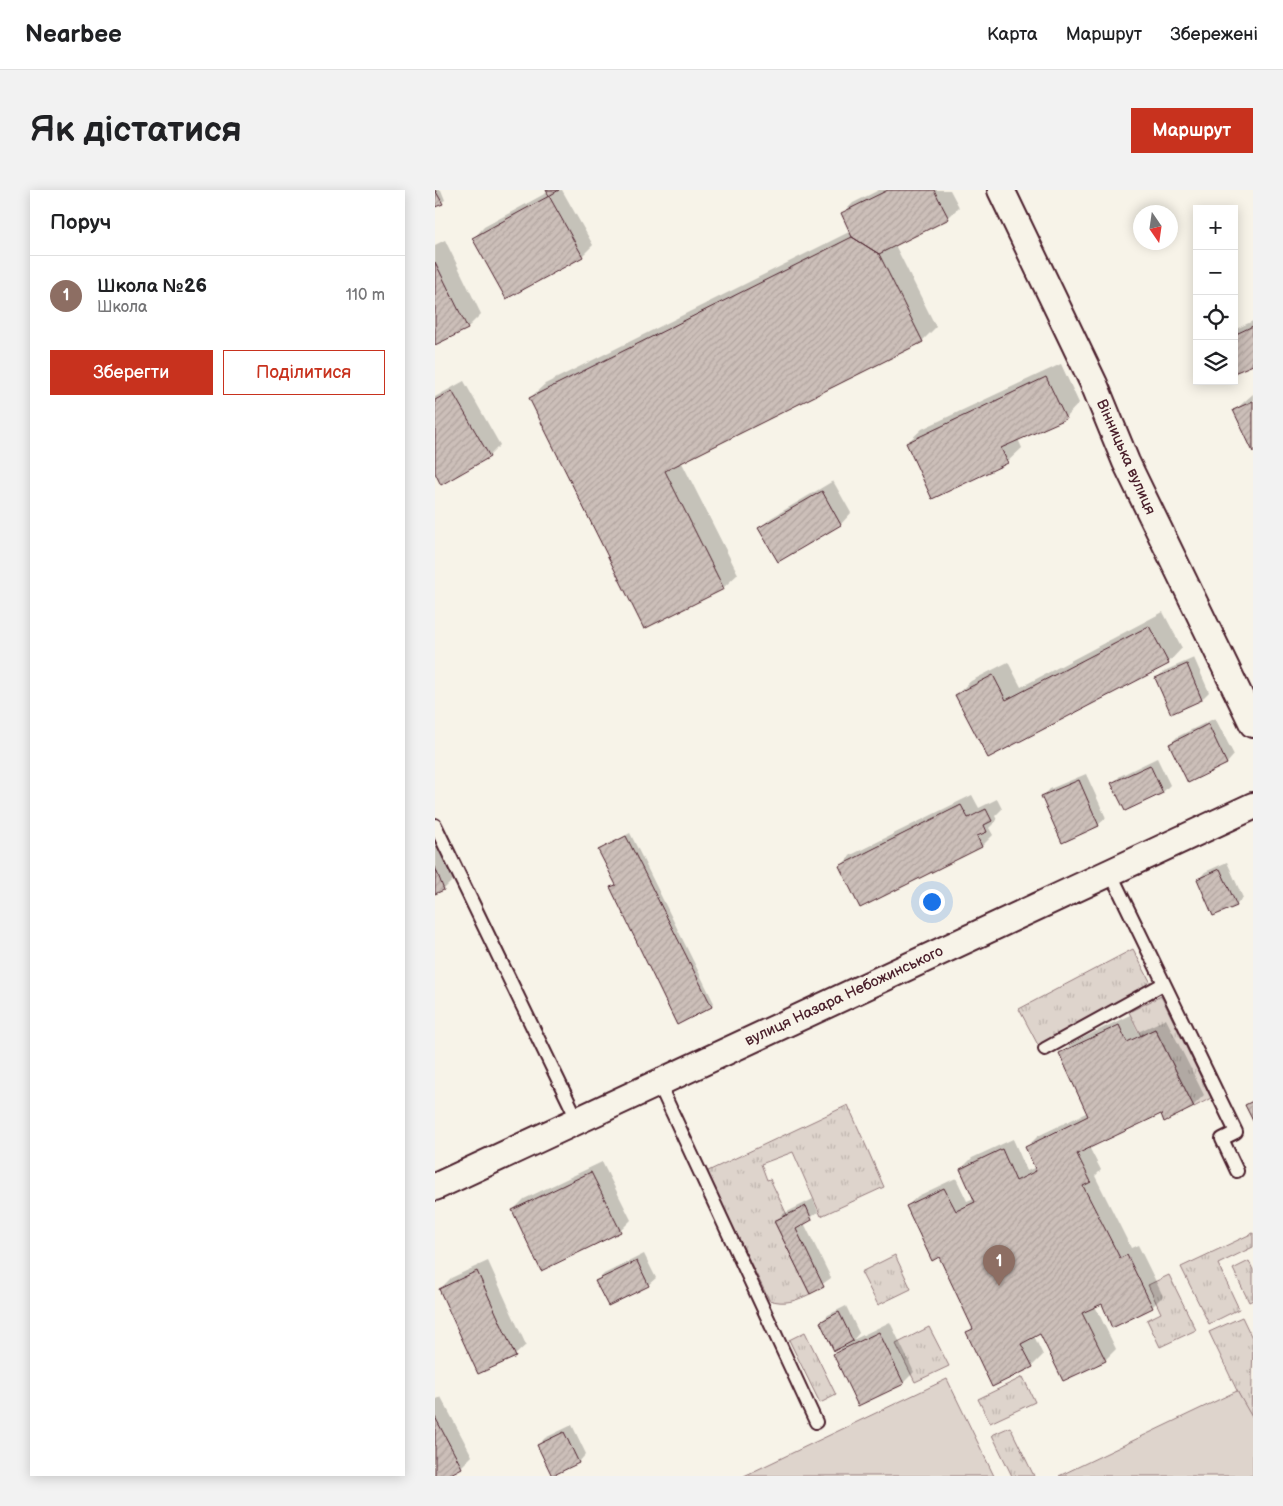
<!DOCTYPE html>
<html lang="uk">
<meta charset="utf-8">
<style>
body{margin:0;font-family:"Balsamiq Sans",sans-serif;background:#f2f2f2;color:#202124}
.controls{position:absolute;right:15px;top:15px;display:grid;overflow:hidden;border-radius:0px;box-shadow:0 2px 12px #0003}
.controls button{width:45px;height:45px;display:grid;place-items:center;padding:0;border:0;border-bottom:1px solid #e0e0e0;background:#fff;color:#202124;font:25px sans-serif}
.compass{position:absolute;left:698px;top:15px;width:45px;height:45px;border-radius:50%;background:#fff;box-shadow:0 2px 12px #0003;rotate:167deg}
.you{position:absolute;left:496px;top:711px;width:18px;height:18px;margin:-12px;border:4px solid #fff;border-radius:50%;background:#1a73e8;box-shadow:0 0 0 8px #1a73e833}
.badge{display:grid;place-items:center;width:32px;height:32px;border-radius:50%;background:#c8321e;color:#fff;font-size:16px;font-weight:700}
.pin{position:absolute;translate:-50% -41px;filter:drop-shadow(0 1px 2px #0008)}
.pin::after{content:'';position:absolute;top:26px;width:18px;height:15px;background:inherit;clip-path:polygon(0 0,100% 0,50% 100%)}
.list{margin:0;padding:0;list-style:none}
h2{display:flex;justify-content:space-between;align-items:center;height:65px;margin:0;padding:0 20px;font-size:21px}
h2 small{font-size:16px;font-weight:400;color:#757577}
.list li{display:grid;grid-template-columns:32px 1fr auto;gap:15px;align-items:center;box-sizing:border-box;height:80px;padding:0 20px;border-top:1px solid #e0e0e0}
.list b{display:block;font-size:19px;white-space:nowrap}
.list p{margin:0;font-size:16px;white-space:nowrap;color:#757577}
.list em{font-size:16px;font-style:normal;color:#757577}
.actions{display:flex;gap:10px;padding:15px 20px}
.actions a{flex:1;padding:11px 0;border:1px solid #c8321e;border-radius:0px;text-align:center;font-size:18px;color:#c8321e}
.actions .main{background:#c8321e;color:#fff}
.icon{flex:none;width:28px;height:28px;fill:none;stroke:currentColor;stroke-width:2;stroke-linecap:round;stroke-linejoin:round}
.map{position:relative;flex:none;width:818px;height:1286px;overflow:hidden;border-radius:0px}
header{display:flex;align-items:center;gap:30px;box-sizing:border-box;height:70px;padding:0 25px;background:#fff;border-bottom:1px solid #e0e0e0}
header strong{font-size:24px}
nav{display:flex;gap:28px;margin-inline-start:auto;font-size:18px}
.intro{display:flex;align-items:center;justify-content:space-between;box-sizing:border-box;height:120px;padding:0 30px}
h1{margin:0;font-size:35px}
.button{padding:12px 22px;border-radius:0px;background:#c8321e;color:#fff;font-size:18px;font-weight:700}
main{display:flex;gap:30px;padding:0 30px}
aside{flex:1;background:#fff;border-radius:0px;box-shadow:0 2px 12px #0003}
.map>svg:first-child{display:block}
.grass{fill:url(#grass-tufts);stroke:#947a7c}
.park{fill:#ded4cc;stroke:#947a7c}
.shadow{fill:#0003}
.building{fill:url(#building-hatch);stroke:#4a1f2b}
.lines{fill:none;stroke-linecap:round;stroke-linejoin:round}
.lane-casing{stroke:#4a1f2b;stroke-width:16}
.street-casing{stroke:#4a1f2b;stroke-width:30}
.lane{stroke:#f7f3e8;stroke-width:12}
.street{stroke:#f7f3e8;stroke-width:26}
.labels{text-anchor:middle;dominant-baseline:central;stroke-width:5;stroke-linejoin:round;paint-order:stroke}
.street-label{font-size:15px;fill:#4a1f2b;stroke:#f7f3e8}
</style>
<header>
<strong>Nearbee</strong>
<nav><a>Карта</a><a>Маршрут</a><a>Збережені</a></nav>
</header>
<div class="intro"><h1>Як дістатися</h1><a class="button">Маршрут</a></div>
<main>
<aside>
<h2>Поруч<small></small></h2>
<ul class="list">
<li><span class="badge" style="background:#8d6e63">1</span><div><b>Школа №26</b><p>Школа</p></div><em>110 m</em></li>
</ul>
<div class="actions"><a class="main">Зберегти</a><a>Поділитися</a></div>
</aside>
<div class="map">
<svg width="818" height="1286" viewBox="0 0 818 1286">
<defs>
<pattern id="grass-tufts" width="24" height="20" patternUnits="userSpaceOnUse" patternTransform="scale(1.25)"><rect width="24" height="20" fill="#ded4cc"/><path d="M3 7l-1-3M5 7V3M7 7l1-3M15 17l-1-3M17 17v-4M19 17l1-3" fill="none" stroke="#c0b6af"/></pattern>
<pattern id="building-hatch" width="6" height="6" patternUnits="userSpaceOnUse" patternTransform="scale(1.25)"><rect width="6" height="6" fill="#ccbfb9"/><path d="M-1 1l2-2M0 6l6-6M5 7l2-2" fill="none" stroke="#b1a49f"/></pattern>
</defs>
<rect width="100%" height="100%" fill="#f7f3e8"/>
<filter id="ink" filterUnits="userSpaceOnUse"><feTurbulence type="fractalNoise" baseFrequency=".02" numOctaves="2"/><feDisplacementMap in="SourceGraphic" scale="10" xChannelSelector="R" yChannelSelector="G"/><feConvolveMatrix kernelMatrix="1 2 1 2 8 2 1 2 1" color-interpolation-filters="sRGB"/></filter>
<g filter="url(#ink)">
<!-- grass -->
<path class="grass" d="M 698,759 L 717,795 L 603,855 L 584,819 Z
M 726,806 L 776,908 L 759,917 L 720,839 L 706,846 L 694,822 Z
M 413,915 L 449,997 L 386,1026 L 358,962 L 326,974 L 332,990 L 335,989 L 352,1025 L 339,1031 L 375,1104 C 360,1111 350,1115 334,1110 L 271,982 Z
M 818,1043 L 818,1057 L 783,1074 L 804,1119 L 774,1134 L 746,1077 Z
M 460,1065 L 476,1099 L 443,1115 L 426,1082 Z
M 814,1071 L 818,1080 L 818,1110 L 814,1112 L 798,1079 Z
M 734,1085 L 761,1140 L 725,1157 L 712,1130 L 726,1123 L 713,1095 Z
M 807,1127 L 818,1150 L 816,1230 L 774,1142 Z
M 494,1137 L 514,1176 L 480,1192 L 461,1154 Z
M 370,1142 L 401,1205 L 385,1213 L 354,1150 Z
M 588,1187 L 600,1212 L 555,1233 L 543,1209 Z
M 575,1237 L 599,1286 L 577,1286 L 557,1245 Z"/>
<!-- park -->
<path class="park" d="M 512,1189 L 559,1286 L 309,1286 Z
M 802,1201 L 818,1229 L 818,1286 L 624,1286 Z"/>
<!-- shadow -->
<path class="shadow" d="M 0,0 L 6,0 L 10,10 L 0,16 Z
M 112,0 L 127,0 L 158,55 L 147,66 L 39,48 L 49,37 L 113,2 Z
M 444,0 L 515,0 L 524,17 L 513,28 L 460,55 L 501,137 L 487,151 L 246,271 L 303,384 L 288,398 L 95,208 L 110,194 L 416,41 L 407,24 L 418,13 Z
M 10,50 L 46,124 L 32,138 L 0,154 L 0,55 Z
M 818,131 L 818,173 L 799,182 L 799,140 Z
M 626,174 L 644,213 L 630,228 L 583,249 L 587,258 L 572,272 L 472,253 L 487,239 Z
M 29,191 L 65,255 L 54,266 L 0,281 L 0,207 Z
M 818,204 L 818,259 L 800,220 Z
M 398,291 L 416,323 L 406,334 L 343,370 L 325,338 L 336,328 Z
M 728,422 L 747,458 L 733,473 L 553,567 L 521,505 L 536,491 L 573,472 L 586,497 Z
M 759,468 L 774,502 L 767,509 L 722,488 L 729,481 Z
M 780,528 L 799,565 L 792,573 L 754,591 L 735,554 L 742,547 Z
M 722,568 L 735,595 L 728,602 L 690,620 L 678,593 L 685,586 Z
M 651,584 L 671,628 L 663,635 L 608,607 L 615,599 Z
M 537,605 L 544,618 L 562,609 L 567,619 L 560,626 L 562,630 L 554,638 L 558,645 L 547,656 L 426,717 L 406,676 L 416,665 Z
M 195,643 L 279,813 L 276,816 L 177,698 L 181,694 L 164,660 Z
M 0,647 L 20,688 L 9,699 L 0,702 Z
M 792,672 L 808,708 L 801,715 L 763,690 L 770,682 Z
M 695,825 L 703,842 L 731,829 L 769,905 L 758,916 L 726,923 L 654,957 L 666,980 L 660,986 L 696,1058 L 703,1055 L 728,1106 L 717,1117 L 667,1113 L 660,1116 L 681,1159 L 670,1170 L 606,1142 L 599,1146 L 608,1165 L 597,1176 L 533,1142 L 538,1137 L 504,1066 L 472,1016 L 483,1006 L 521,988 L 532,1011 L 539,1008 L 526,979 L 537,968 L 578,949 L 592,981 L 601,977 L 592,957 L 603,946 L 653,922 L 626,864 L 637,853 Z
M 167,972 L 196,1030 L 185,1041 L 78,1020 L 89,1009 Z
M 378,1009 L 383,1022 L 369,1033 L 396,1088 L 376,1102 L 341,1031 L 348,1024 Z
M 209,1064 L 221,1088 L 213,1095 L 162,1091 L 169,1084 Z
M 53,1071 L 91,1155 L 80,1165 L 44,1183 L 5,1099 L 16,1088 Z
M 411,1116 L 424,1143 L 418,1150 L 455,1132 L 479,1182 L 468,1193 L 400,1164 L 410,1154 L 386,1132 L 393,1125 Z
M 6,1207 L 37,1266 L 26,1277 L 9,1286 L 0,1286 L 0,1210 Z
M 137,1235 L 151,1264 L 144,1272 L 117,1284 L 103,1255 L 110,1248 Z"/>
<!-- building -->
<path class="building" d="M 0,0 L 8,14 L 0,17 Z
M 111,0 L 124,0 L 114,6 Z
M 453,0 L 499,0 L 514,29 L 444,64 L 417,47 L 406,23 Z
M 114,6 L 148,67 L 71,109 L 37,48 Z
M 417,47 L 444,64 L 488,152 L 230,281 L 289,399 L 209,439 L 94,208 Z
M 0,72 L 33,139 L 0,155 Z
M 818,136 L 818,175 L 799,183 L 799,145 Z
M 611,187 L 631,229 L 566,258 L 573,273 L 497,309 L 471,253 Z
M 17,201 L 55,267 L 6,295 L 0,283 L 0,210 Z
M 818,211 L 818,262 L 798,220 Z
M 387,301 L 406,335 L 343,372 L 323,338 Z
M 714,436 L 734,474 L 553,568 L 520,505 L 558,485 L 571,510 Z
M 752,474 L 767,510 L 736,524 L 720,488 Z
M 773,534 L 792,574 L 753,593 L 734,554 Z
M 715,575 L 728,603 L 690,621 L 676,593 Z
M 644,590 L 664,636 L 627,653 L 606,606 Z
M 526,615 L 533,628 L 551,619 L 557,631 L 549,635 L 552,642 L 542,646 L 547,657 L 425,718 L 404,676 Z
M 191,646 L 277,817 L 242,835 L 175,697 L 181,695 L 163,660 Z
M 0,677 L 9,700 L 0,704 Z
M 785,679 L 802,716 L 778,726 L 762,689 Z
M 684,835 L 692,852 L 720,839 L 759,917 L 729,932 L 726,924 L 642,964 L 656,992 L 648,996 L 685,1068 L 692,1065 L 718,1118 L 677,1138 L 667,1114 L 647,1123 L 671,1171 L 628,1191 L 605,1144 L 586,1154 L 598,1177 L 557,1197 L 531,1142 L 538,1139 L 504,1067 L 497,1071 L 471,1016 L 509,998 L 521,1021 L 540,1012 L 525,979 L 567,959 L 581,991 L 601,981 L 590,957 L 653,926 L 624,863 Z
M 818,911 L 818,931 L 810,915 Z
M 156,982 L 186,1042 L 106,1081 L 77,1020 Z
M 371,1016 L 377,1030 L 361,1039 L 389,1097 L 375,1104 L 339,1031 Z
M 202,1071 L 214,1096 L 173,1116 L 160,1091 Z
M 42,1081 L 81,1167 L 43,1184 L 4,1099 Z
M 404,1122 L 418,1151 L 399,1161 L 385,1132 Z
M 444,1142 L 469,1194 L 423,1216 L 398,1164 Z
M 0,1227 L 27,1278 L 12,1286 L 0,1286 Z
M 129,1242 L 144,1273 L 117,1286 L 102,1255 Z"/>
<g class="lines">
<!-- lane casing -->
<g class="lane-casing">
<path id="lane" d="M 0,635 L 142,929
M 675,682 L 801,942 L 787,949 L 802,981
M 610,859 L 728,794
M 224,894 L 381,1232"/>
</g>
<!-- street casing -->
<g class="street-casing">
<path id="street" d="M 566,0 L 659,194 L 691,272 L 818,534
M 0,997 L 818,616"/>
</g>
<!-- lane -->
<use href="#lane" class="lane"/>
<!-- street -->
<use href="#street" class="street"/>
</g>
</g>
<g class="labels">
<!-- street labels -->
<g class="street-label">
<text transform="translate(691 267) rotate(66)">Вінницька вулиця</text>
<text transform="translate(409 806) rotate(-25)">вулиця Назара Небожинського</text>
</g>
</g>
</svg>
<div class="controls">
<button>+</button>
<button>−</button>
<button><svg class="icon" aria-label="locate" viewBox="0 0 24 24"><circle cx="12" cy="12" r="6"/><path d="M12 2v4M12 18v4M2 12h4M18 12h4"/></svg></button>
<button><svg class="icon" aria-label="layers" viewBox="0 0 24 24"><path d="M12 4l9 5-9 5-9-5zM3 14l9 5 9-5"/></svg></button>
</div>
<svg class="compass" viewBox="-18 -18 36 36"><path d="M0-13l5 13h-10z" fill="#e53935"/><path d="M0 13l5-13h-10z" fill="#757577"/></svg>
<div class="you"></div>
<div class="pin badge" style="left:564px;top:1096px;background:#8d6e63">1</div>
</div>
</main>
